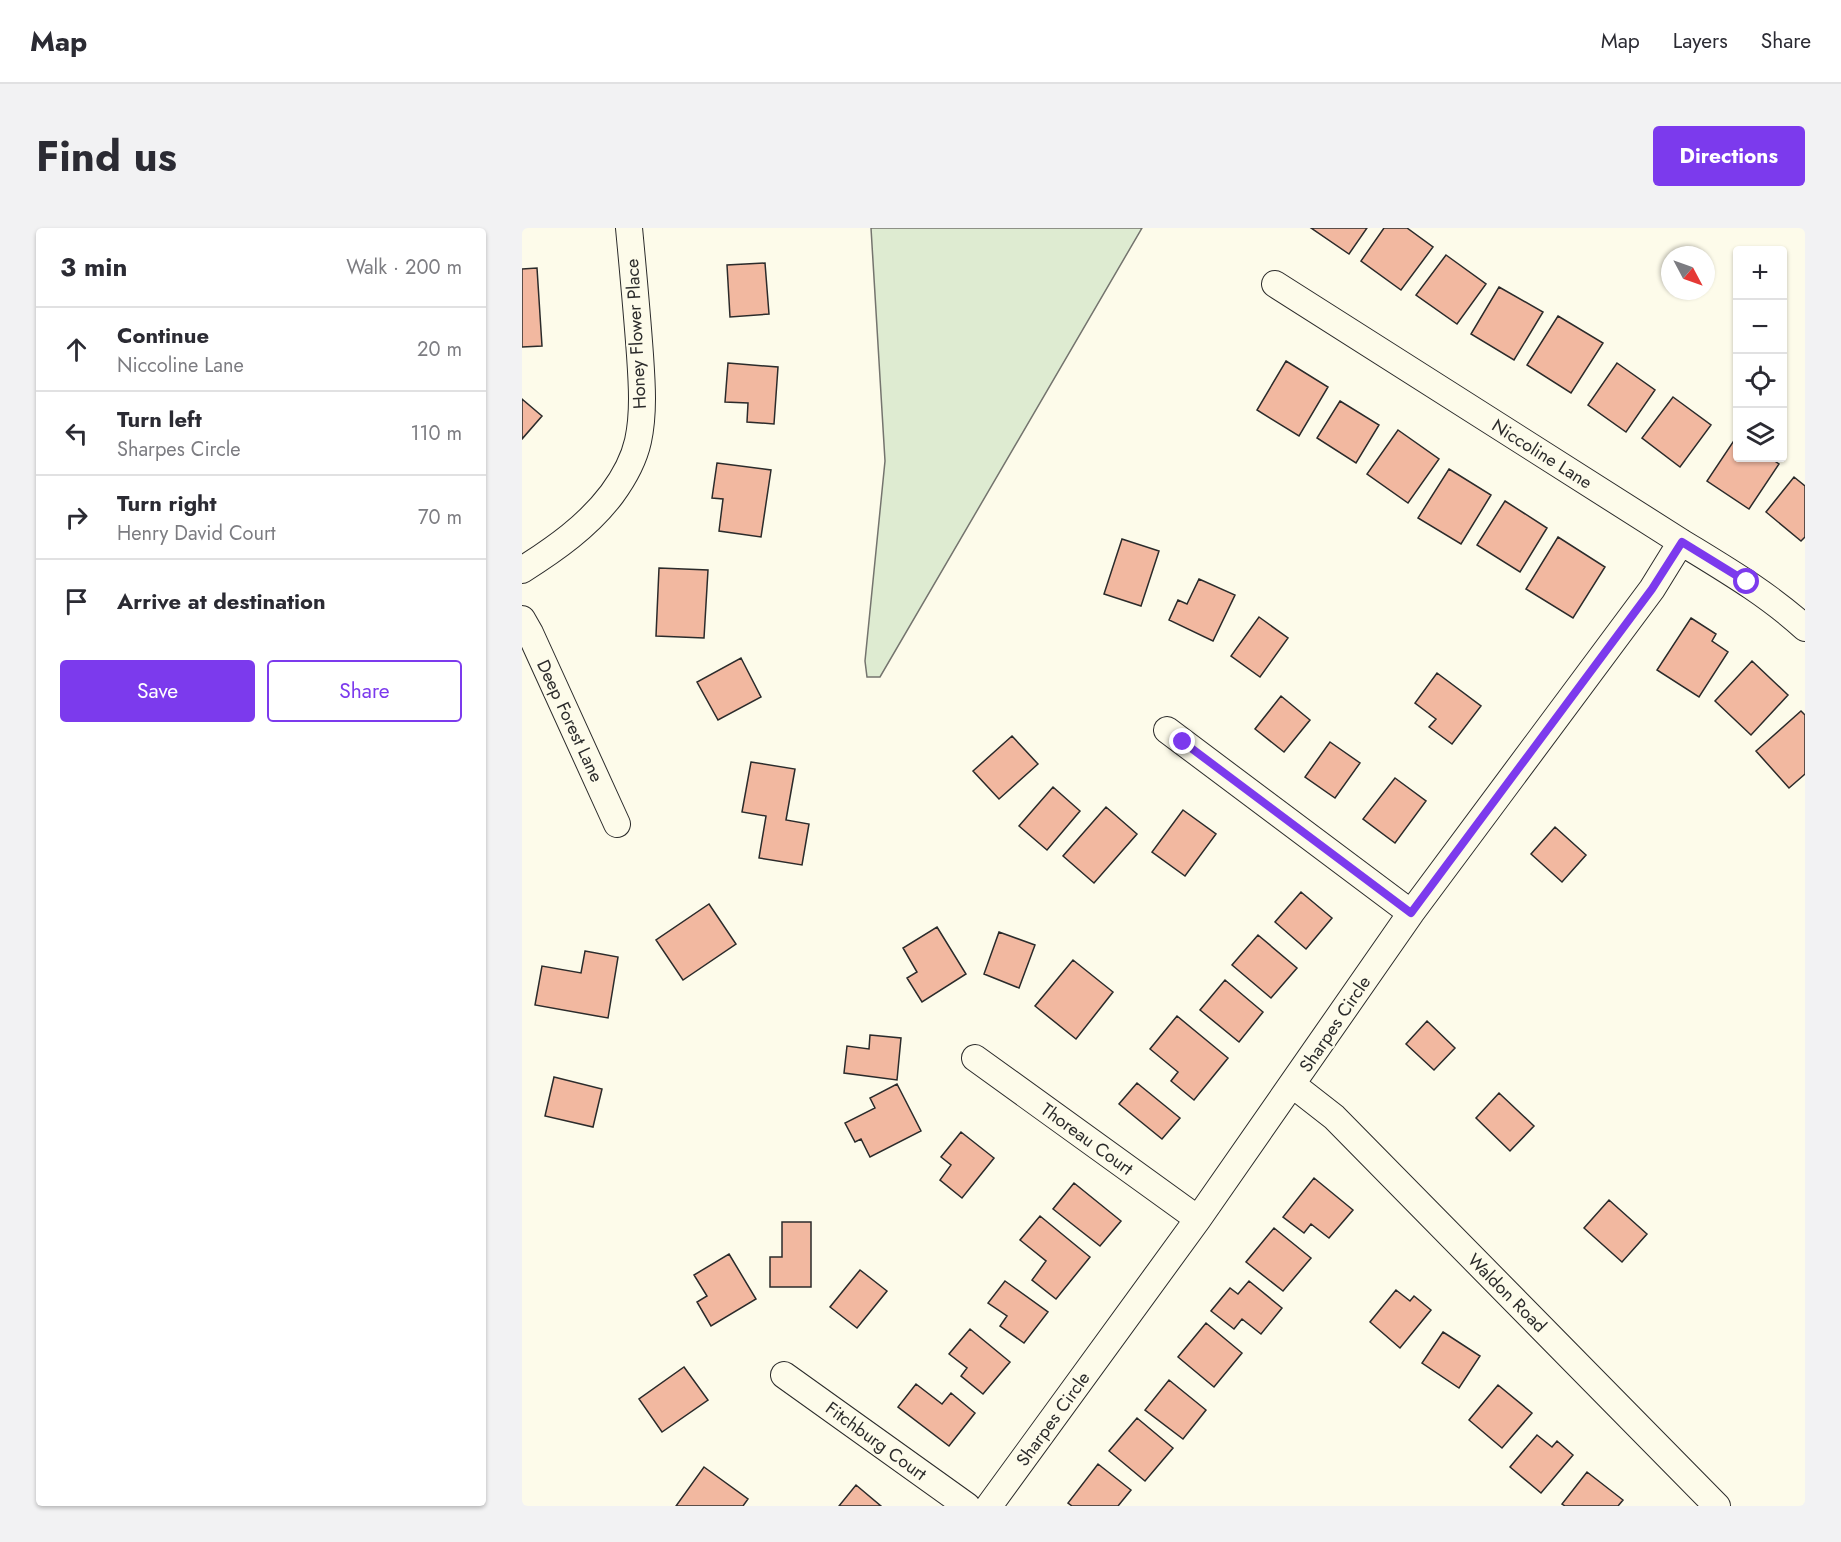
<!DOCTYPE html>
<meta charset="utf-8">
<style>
body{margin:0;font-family:Jost,sans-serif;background:#f2f2f3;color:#2b2b33}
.controls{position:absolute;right:18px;top:18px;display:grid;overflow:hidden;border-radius:6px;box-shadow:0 2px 4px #0004}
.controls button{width:54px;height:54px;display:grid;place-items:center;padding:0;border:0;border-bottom:2px solid #e1e1e2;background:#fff;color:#2b2b33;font:30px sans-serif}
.compass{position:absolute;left:1139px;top:18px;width:54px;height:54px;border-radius:50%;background:#fff;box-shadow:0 2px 4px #0004;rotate:131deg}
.stop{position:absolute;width:18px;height:18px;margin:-14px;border:4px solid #7c3aed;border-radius:50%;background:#fff}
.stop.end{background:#7c3aed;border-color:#fff;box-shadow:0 2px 6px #0008}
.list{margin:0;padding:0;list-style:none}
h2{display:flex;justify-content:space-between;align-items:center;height:78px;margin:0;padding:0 24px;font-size:26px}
h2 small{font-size:20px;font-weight:400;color:#7c7c81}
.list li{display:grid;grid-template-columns:39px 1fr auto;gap:18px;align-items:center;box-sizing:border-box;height:84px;padding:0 24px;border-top:2px solid #e1e1e2}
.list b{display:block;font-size:22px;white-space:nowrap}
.list p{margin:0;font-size:20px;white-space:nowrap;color:#7c7c81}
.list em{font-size:20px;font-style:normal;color:#7c7c81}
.actions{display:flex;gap:12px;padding:18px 24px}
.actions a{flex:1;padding:14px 0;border:2px solid #7c3aed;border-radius:6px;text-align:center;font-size:21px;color:#7c3aed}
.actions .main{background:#7c3aed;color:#fff}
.icon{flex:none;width:33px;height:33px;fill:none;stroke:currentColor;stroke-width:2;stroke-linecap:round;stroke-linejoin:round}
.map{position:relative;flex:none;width:1283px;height:1278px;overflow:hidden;border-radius:6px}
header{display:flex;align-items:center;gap:36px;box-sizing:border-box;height:84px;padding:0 30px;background:#fff;border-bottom:2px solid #e1e1e2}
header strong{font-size:28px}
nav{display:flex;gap:33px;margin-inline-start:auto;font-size:21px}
.intro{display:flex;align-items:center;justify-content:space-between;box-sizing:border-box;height:144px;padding:0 36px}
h1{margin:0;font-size:42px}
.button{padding:15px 27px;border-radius:6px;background:#7c3aed;color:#fff;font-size:21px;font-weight:700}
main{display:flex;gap:36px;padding:0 36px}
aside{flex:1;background:#fff;border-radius:6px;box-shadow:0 2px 4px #0004}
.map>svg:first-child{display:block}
.green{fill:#deebd1;stroke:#74746e;stroke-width:1.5}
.building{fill:#f2b8a0;stroke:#2b2b2b;stroke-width:1.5}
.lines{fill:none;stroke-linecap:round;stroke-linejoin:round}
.street-casing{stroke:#2b2b2b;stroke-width:28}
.street{stroke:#fdfbea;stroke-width:26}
.route{stroke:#7c3aed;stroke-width:8}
.labels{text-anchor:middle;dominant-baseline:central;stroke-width:4.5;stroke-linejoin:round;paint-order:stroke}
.street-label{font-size:18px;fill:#2b2b2b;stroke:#fdfbea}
</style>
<header>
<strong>Map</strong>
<nav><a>Map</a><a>Layers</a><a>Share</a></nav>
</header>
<div class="intro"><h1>Find us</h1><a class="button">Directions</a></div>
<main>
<aside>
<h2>3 min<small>Walk · 200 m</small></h2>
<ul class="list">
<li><svg class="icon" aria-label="ahead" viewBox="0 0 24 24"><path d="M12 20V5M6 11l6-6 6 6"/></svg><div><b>Continue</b><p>Niccoline Lane</p></div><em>20 m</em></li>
<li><svg class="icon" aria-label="left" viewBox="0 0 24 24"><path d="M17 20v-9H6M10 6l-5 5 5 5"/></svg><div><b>Turn left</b><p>Sharpes Circle</p></div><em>110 m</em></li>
<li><svg class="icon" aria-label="right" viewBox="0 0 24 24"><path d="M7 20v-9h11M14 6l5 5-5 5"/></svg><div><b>Turn right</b><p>Henry David Court</p></div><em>70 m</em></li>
<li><svg class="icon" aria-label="arrive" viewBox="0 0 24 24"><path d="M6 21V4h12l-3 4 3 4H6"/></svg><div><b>Arrive at destination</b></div></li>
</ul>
<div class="actions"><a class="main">Save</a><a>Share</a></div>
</aside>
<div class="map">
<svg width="1283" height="1278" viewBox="0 0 1283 1278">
<rect width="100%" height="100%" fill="#fdfbea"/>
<!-- green -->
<path class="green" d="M 349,0 L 620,0 L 358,449 L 345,449 L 343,433 L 363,233 Z"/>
<!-- building -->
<path class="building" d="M 789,0 L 845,0 L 827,26 Z
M 862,0 L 885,0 L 911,19 L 879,62 L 839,33 Z
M 924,27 L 964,56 L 935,96 L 894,67 Z
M 243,35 L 247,86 L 208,89 L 205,37 Z
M 15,40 L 20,118 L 0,119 L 0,41 Z
M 977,59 L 1021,84 L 992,132 L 949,106 Z
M 1036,88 L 1081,115 L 1049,165 L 1005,137 Z
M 764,133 L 806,159 L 777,208 L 735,182 Z
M 206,135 L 256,139 L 252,196 L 225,194 L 226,175 L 203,174 Z
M 1095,135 L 1133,162 L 1104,204 L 1066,177 Z
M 1151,169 L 1189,197 L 1158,239 L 1120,210 Z
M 0,171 L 20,188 L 0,211 Z
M 818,173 L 857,197 L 834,235 L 795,210 Z
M 876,202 L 917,231 L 886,275 L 845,246 Z
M 1215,208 L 1216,230 L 1248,230 L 1257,236 L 1227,281 L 1185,253 Z
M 195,235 L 249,242 L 239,309 L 197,303 L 201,271 L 190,270 Z
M 927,241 L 969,267 L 939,316 L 896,290 Z
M 1272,249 L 1283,258 L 1283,309 L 1279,313 L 1244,284 Z
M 983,273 L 1025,300 L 998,344 L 955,317 Z
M 1036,309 L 1083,339 L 1051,390 L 1004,361 Z
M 600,311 L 637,323 L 619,378 L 582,366 Z
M 137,340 L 186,342 L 182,410 L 134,408 Z
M 677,351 L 713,367 L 691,413 L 647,392 L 656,372 L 665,376 Z
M 737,389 L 766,410 L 738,449 L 709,428 Z
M 1169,390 L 1194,406 L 1190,413 L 1206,424 L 1177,469 L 1135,442 Z
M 219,430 L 239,469 L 196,492 L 175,454 Z
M 1230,433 L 1266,467 L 1229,507 L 1193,473 Z
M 915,445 L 959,478 L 930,516 L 907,499 L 914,491 L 893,475 Z
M 759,468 L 788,492 L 762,524 L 733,501 Z
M 1279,483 L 1283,487 L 1283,546 L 1267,560 L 1234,523 Z
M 490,508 L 516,536 L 477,571 L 451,543 Z
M 808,514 L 838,535 L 813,570 L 783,549 Z
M 229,534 L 273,541 L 264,592 L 287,596 L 280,637 L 237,630 L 244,588 L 220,584 Z
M 873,550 L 904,573 L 873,615 L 841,591 Z
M 531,559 L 558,583 L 525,622 L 497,598 Z
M 584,579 L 615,606 L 572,655 L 541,628 Z
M 661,582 L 694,606 L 663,648 L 630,624 Z
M 1033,599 L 1064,627 L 1040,654 L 1009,626 Z
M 779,664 L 810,690 L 784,721 L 753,694 Z
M 187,676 L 214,716 L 161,752 L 134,712 Z
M 415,699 L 444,746 L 400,774 L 385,750 L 395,744 L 381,720 Z
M 477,704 L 513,717 L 497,760 L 462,746 Z
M 736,707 L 775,740 L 749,770 L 710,737 Z
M 63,723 L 96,729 L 86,790 L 13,777 L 20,738 L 59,745 Z
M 551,732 L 591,764 L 554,811 L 513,778 Z
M 703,752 L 741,784 L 717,814 L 678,782 Z
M 655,788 L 706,830 L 672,872 L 649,853 L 656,844 L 628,821 Z
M 905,793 L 933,820 L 912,842 L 884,816 Z
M 348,807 L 379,810 L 375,852 L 322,845 L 325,818 L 347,821 Z
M 32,849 L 80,861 L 71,899 L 23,888 Z
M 615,855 L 658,890 L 640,911 L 597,876 Z
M 375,856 L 399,903 L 348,929 L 339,911 L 333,914 L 323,895 L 353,880 L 348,870 Z
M 977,865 L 1012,898 L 988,923 L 954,890 Z
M 439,904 L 472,930 L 440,970 L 418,952 L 429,937 L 419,929 Z
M 792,950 L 831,982 L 807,1010 L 789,996 L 782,1005 L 761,989 Z
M 552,955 L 599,993 L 578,1018 L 531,981 Z
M 1087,972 L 1125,1006 L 1100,1034 L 1062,1000 Z
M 518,988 L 568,1029 L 534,1071 L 510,1052 L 524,1033 L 498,1012 Z
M 260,994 L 289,994 L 289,1059 L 248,1059 L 248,1029 L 260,1029 Z
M 752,1000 L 789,1030 L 761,1063 L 724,1034 Z
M 207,1026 L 234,1071 L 189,1098 L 175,1074 L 185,1068 L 172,1047 Z
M 338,1042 L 365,1063 L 335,1100 L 308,1079 Z
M 483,1053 L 526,1084 L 502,1115 L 478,1098 L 485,1088 L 466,1075 Z
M 727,1053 L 760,1080 L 739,1106 L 720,1091 L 712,1101 L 689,1083 L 708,1060 L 716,1066 Z
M 874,1062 L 888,1073 L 892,1068 L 909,1082 L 878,1120 L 848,1094 Z
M 684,1095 L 720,1125 L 692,1159 L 656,1129 Z
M 448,1101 L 488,1134 L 461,1166 L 439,1148 L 445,1140 L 427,1126 Z
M 921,1104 L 958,1128 L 937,1160 L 900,1135 Z
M 162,1139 L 186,1172 L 140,1204 L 117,1171 Z
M 647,1152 L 684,1182 L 661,1211 L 623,1182 Z
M 394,1156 L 420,1176 L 429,1165 L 453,1185 L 427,1218 L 376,1179 Z
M 976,1157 L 1010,1185 L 980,1220 L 947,1192 Z
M 615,1190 L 651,1220 L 623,1253 L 587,1223 Z
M 1015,1207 L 1030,1219 L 1035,1213 L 1051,1227 L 1019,1265 L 988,1239 Z
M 576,1236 L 609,1262 L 596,1278 L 550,1278 L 546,1275 Z
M 182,1239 L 226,1271 L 221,1278 L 154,1278 Z
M 1065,1244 L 1101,1272 L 1096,1278 L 1043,1278 L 1040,1276 Z
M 334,1257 L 359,1278 L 317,1278 Z"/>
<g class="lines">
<!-- street casing -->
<g class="street-casing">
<path id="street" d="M 753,56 L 1159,314 C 1203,341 1246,366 1283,400
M 0,342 C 33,321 66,298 90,266 C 101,251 112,231 116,213 C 122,185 120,156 118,127 C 115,85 111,42 107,0
M 0,391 L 8,405 L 95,596
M 645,502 L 889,685
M 453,830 L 676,991
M 771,857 L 812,889 L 1195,1278
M 262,1147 L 445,1278
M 467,1278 L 676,991 L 889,685 L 1130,361 L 1159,314"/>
</g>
<!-- street -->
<use href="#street" class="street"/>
</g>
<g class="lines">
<!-- route -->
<path class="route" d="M 661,514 L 889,685 L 1130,361 L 1160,314 L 1225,354"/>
</g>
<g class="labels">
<!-- street labels -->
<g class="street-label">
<text transform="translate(114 106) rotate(-93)">Honey Flower Place</text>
<text transform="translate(1020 226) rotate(32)">Niccoline Lane</text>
<text transform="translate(48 493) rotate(65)">Deep Forest Lane</text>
<text transform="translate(813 796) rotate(-56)">Sharpes Circle</text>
<text transform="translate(565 911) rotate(36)">Thoreau Court</text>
<text transform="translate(985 1065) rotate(45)">Waldon Road</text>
<text transform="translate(531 1191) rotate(-54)">Sharpes Circle</text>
<text transform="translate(354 1213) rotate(36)">Fitchburg Court</text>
</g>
</g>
</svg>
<div class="controls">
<button>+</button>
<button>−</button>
<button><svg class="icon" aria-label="locate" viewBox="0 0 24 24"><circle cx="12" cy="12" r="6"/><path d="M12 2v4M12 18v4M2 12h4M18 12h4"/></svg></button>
<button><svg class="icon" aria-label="layers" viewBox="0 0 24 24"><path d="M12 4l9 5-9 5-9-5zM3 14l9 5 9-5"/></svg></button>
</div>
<svg class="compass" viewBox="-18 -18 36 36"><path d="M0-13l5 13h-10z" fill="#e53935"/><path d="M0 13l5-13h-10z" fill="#7c7c81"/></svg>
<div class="stop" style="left:1225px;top:354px"></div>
<div class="stop end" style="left:661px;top:514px"></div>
</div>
</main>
